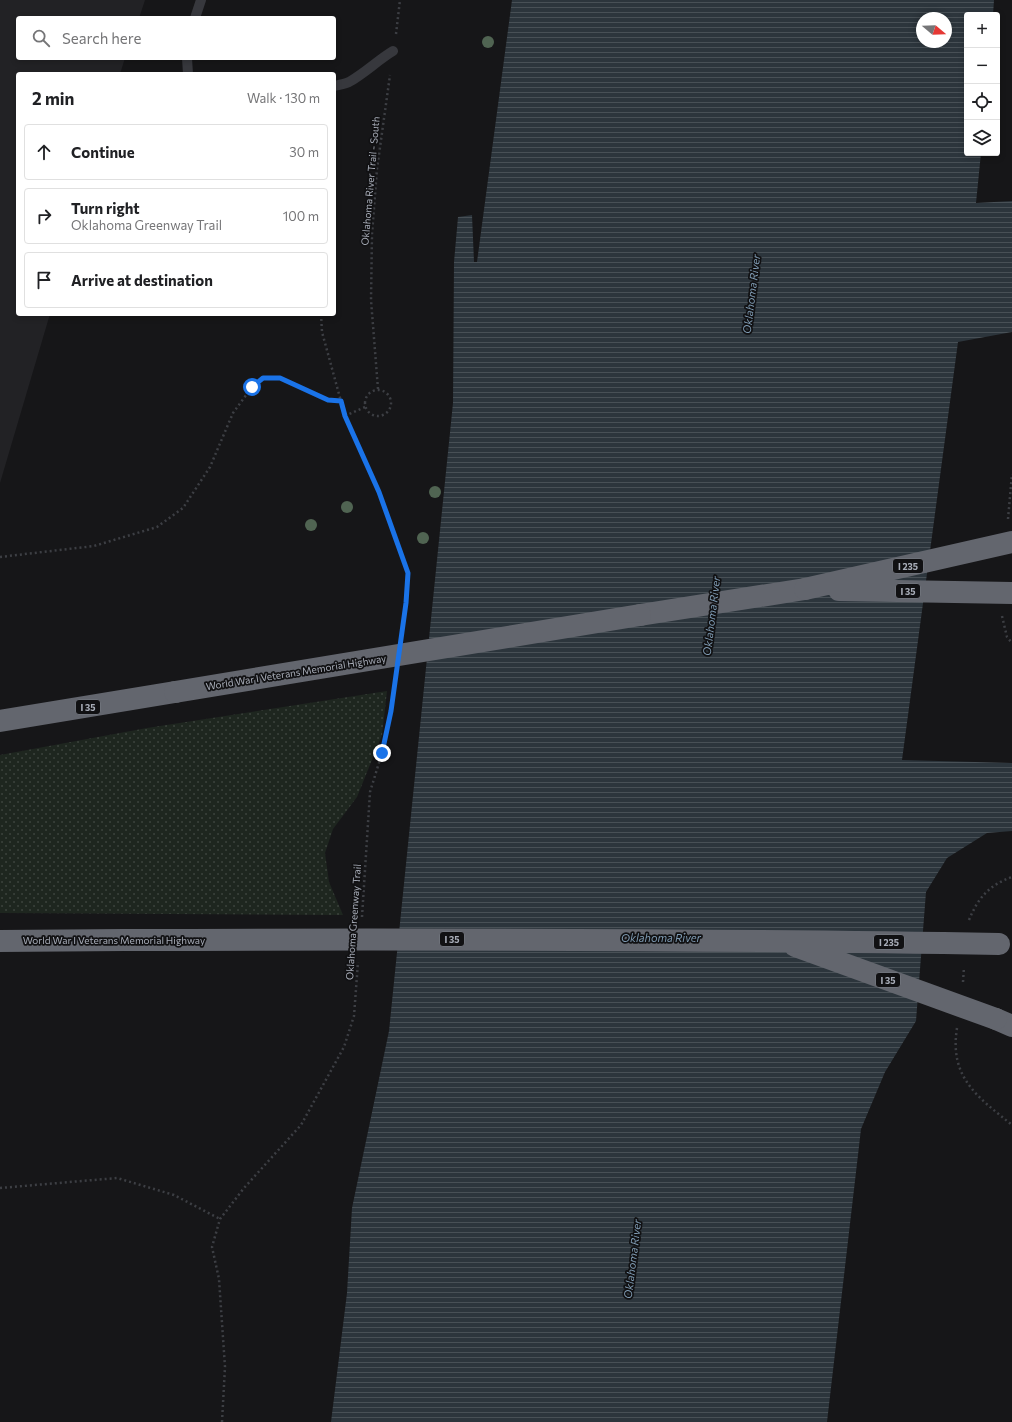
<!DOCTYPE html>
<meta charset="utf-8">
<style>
body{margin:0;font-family:Commissioner,sans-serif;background:#f2f2f2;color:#202124}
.controls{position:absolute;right:12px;top:12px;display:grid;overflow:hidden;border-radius:4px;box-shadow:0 2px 6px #0003}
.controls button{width:36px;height:36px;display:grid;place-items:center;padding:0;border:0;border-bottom:1px solid #e0e0e0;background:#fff;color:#202124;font:20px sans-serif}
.compass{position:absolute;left:916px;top:12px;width:36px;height:36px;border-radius:50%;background:#fff;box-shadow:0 2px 6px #0003;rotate:109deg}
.stop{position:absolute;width:12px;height:12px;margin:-9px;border:3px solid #1a73e8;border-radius:50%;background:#fff}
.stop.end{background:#1a73e8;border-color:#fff;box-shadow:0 1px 4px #0008}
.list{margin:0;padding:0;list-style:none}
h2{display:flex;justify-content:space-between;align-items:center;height:52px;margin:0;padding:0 16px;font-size:17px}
h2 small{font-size:13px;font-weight:400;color:#757577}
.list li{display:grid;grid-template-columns:26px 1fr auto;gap:12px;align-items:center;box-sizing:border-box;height:56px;margin:0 8px 8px;padding:0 8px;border:1px solid #e0e0e0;border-radius:4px}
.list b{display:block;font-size:15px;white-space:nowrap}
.list p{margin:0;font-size:13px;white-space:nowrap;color:#757577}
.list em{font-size:13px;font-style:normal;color:#757577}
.icon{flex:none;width:22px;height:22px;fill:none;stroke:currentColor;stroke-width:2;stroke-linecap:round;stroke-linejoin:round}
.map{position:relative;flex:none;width:1012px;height:1422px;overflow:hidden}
.search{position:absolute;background:#fff;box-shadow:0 2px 6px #0003;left:16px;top:16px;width:320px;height:44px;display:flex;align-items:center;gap:10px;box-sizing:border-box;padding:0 14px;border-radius:4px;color:#757577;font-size:15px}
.panel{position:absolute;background:#fff;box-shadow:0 2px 6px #0003;left:16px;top:72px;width:320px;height:244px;border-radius:4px}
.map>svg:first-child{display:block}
.built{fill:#222225}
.grass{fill:url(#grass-dots)}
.water{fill:url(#water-rules);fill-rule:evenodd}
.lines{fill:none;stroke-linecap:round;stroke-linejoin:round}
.path{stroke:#3d3f44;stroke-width:2.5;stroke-dasharray:2 3;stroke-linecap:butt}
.service{stroke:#37383d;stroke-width:10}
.motorway{stroke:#63666e;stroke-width:22}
.motorway-bridge{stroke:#63666e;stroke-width:22}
.tree{fill:#506452}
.route{stroke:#1a73e8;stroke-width:5}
.labels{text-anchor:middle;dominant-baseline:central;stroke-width:3.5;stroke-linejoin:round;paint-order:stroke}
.shield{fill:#111113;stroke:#7b7e86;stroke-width:1}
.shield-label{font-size:9px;font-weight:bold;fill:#a8adb8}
.street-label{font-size:10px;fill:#a8adb8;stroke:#111113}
.water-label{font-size:11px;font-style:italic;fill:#7f9bb3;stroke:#111113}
</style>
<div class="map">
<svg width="1012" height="1422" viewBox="0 0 1012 1422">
<defs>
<pattern id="grass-dots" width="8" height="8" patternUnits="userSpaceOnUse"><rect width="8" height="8" fill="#1e261f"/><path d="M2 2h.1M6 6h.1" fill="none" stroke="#3c433d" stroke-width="1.8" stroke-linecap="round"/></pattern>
<pattern id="water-rules" width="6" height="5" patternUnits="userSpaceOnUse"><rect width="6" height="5" fill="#2c353c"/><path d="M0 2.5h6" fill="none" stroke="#485056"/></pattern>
</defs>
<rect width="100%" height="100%" fill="#161618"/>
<!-- built -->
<path class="built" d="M 0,0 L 145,0 L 139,18 L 18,18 L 18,58 L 125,58 L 120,74 L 18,74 L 18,314 L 50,314 L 0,483 Z"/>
<!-- grass -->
<path class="grass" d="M 387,691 L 382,735 L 357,797 L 333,829 L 325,853 L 329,882 L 343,915 L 0,913 L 0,755 L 147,728 Z"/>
<!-- water -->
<path class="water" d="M 512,0 L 994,0 L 993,15 L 967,15 L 967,153 L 981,153 L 976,203 L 1012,201 L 1012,332 L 958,342 L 902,760 L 1012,763 L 1012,831 L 987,833 L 947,858 L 926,892 L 916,1021 L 885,1072 L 861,1129 L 827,1422 L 331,1422 L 347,1293 L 352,1208 L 389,1031 L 453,403 L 454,262 L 458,217 L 472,215 L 474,262 L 477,262 ZM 922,18 L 946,18 L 946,42 L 922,42 Z"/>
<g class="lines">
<!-- path -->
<path class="path" d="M 396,34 L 400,0
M 321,314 L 322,332 L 345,416
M 378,389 L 371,300 L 372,234 L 377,169 L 390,75
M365 403a13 13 0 1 1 26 0a13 13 0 1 1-26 0Z
M 365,407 L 345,416 L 379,491 L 408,573 L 406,603 L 402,631
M 1008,519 L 1012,474
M 0,557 L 94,546 L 157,527 L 183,508 L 210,467 L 233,413 L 252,387 L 263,379 L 280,378 L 328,400 L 341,401
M 1002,616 L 1007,637 L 1012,643
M 362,917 L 370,792 L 382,753 L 391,711 L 395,679
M 969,920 C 978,898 989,885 1012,877
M 963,982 L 964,967
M 957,1028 C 949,1078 978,1097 1012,1125
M 0,1188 L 117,1178 L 174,1195 L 220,1219
M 222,1422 L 225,1367 L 219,1279 L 212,1247 L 220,1219 L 244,1188 L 301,1125 L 344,1047 L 354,1016 L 358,962"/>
<!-- service -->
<path class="service" d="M 195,18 L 201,0
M 187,58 L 188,74
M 334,86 C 339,85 345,84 349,82 C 365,73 378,60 393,51"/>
<!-- motorway -->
<path class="motorway" d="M 640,615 L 805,589
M 0,721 L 175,692
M 0,941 L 124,940
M 996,1019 L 1012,1026"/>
<!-- motorway-bridge -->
<path class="motorway-bridge" d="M 805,589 L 1012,542
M 839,590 L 1012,593
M 175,692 L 640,615
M 124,940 C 416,939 707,939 999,944
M 795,946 L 996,1019"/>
</g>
<!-- trees -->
<g class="tree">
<circle cx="488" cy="42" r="6"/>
<circle cx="435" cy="492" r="6"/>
<circle cx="347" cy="507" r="6"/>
<circle cx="311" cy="525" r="6"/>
<circle cx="423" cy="538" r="6"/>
</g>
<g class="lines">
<!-- route -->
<path class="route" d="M 252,387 L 263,378 L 280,378 L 328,400 L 341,401 L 345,416 L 379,492 L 408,573 L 406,603 L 391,711 L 382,753"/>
</g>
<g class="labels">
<!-- shield labels -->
<g class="shield">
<rect x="893" y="559" width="30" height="14" rx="3"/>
<rect x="896" y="584" width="24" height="14" rx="3"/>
<rect x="76" y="700" width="24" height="14" rx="3"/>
<rect x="440" y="932" width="24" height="14" rx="3"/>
<rect x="874" y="935" width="30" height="14" rx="3"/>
<rect x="876" y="973" width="24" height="14" rx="3"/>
</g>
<g class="shield-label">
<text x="908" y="566">I 235</text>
<text x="908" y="591">I 35</text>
<text x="88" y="707">I 35</text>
<text x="452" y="939">I 35</text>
<text x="889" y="942">I 235</text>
<text x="888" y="980">I 35</text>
</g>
<!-- street labels -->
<g class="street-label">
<text transform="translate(370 181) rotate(-85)">Oklahoma River Trail - South</text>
<text transform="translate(296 672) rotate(-9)">World War I Veterans Memorial Highway</text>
<text transform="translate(353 922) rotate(-86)">Oklahoma Greenway Trail</text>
<text x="114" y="940">World War I Veterans Memorial Highway</text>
</g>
<!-- water labels -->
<g class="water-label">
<text transform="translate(751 294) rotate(-83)">Oklahoma River</text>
<text transform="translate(711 616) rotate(-83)">Oklahoma River</text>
<text x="661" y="937">Oklahoma River</text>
<text transform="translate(632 1259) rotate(-83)">Oklahoma River</text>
</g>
</g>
</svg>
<div class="controls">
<button>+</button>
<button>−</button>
<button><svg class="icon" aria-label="locate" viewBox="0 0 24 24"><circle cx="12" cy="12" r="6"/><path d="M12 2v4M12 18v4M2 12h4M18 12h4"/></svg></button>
<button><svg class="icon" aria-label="layers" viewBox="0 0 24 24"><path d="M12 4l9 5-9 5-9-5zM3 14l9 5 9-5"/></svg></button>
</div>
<svg class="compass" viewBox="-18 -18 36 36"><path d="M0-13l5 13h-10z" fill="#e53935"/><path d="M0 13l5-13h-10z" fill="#757577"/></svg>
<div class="stop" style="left:252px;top:387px"></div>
<div class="stop end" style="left:382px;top:753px"></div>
<div class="search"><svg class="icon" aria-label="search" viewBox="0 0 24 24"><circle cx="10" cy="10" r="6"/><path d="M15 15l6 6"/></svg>Search here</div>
<section class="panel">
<h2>2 min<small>Walk · 130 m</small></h2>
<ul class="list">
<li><svg class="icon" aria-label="ahead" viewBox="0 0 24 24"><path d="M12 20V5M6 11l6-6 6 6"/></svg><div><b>Continue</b></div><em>30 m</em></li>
<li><svg class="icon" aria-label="right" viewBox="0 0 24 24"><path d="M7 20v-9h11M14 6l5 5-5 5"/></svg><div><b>Turn right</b><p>Oklahoma Greenway Trail</p></div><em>100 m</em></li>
<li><svg class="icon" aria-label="arrive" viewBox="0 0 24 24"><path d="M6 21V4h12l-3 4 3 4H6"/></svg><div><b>Arrive at destination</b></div></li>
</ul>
</section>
</div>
